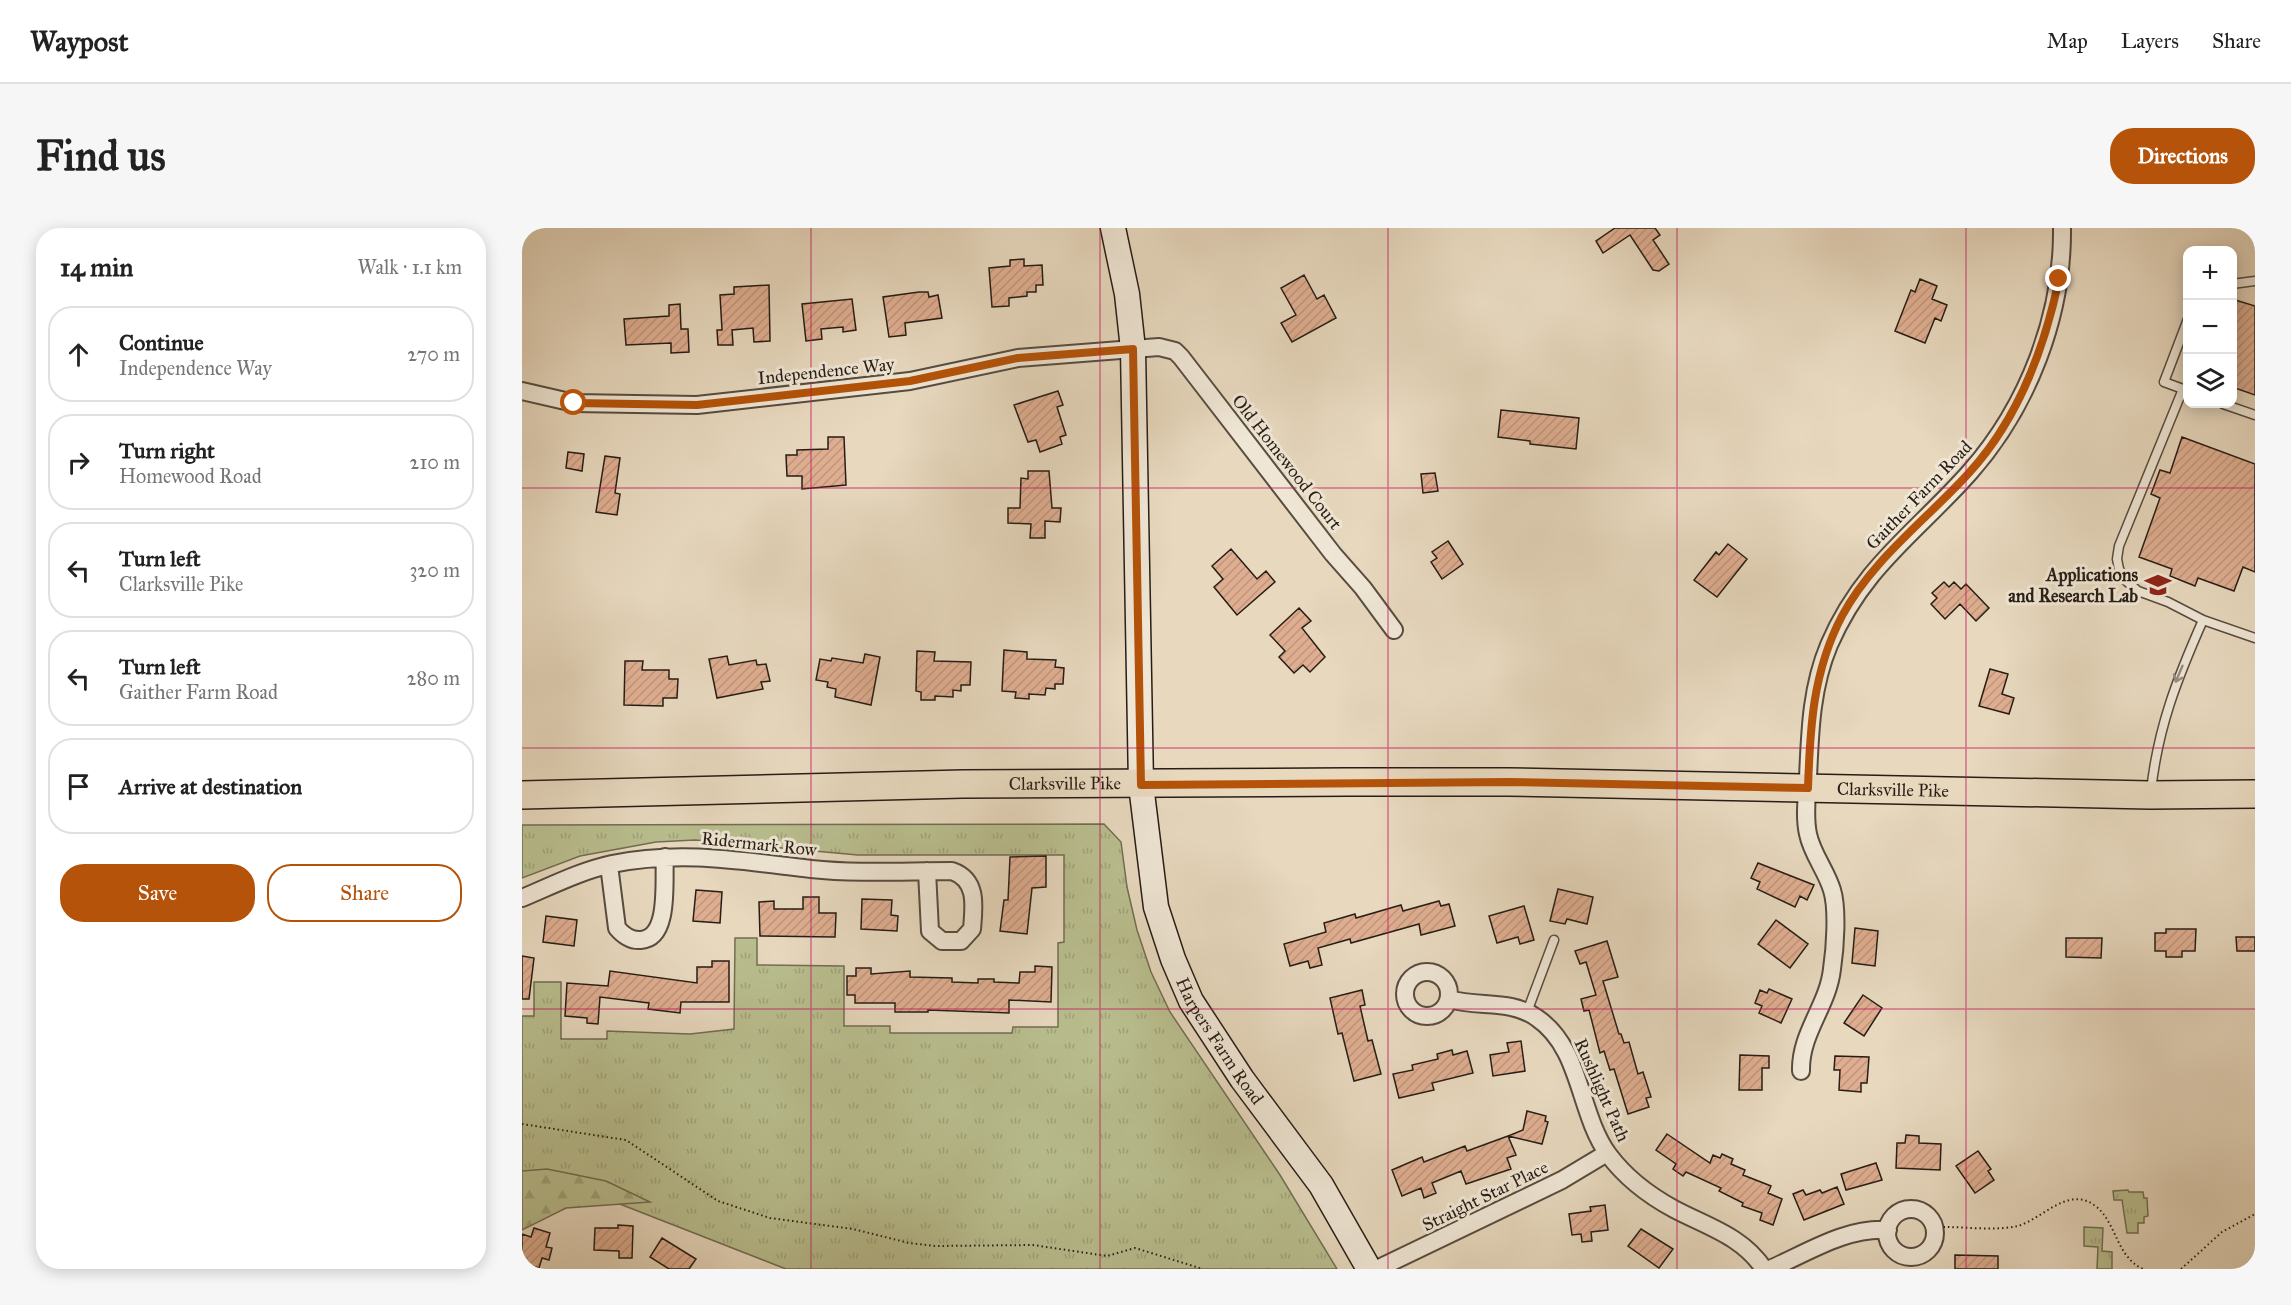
<!DOCTYPE html>
<meta charset="utf-8">
<style>
body{margin:0;font-family:"IM FELL Great Primer",serif;background:#f6f6f6;color:#222}
.controls{position:absolute;right:18px;top:18px;display:grid;overflow:hidden;border-radius:12px;box-shadow:0 3px 15px #0003}
.controls button{width:54px;height:54px;display:grid;place-items:center;padding:0;border:0;border-bottom:2px solid #e0e0e0;background:#fff;color:#222;font:30px sans-serif}
.stop{position:absolute;width:18px;height:18px;margin:-14px;border:4px solid #b45309;border-radius:50%;background:#fff}
.stop.end{background:#b45309;border-color:#fff;box-shadow:0 2px 6px #0008}
.list{margin:0;padding:0;list-style:none}
h2{display:flex;justify-content:space-between;align-items:center;height:78px;margin:0;padding:0 24px;font-size:26px}
h2 small{font-size:20px;font-weight:400;color:#767676}
.list li{display:grid;grid-template-columns:39px 1fr auto;gap:18px;align-items:center;box-sizing:border-box;height:96px;margin:0 12px 12px;padding:0 12px;border:2px solid #e0e0e0;border-radius:24px}
.list b{display:block;font-size:22px;white-space:nowrap}
.list p{margin:0;font-size:20px;white-space:nowrap;color:#767676}
.list em{font-size:20px;font-style:normal;color:#767676}
.actions{display:flex;gap:12px;padding:18px 24px}
.actions a{flex:1;padding:14px 0;border:2px solid #b45309;border-radius:24px;text-align:center;font-size:21px;color:#b45309}
.actions .main{background:#b45309;color:#fff}
.icon{flex:none;width:33px;height:33px;fill:none;stroke:currentColor;stroke-width:2;stroke-linecap:round;stroke-linejoin:round}
.map{position:relative;flex:none;width:1733px;height:1041px;overflow:hidden;border-radius:24px}
header{display:flex;align-items:center;gap:36px;box-sizing:border-box;height:84px;padding:0 30px;background:#fff;border-bottom:2px solid #e0e0e0}
header strong{font-size:28px}
nav{display:flex;gap:33px;margin-inline-start:auto;font-size:21px}
.intro{display:flex;align-items:center;justify-content:space-between;box-sizing:border-box;height:144px;padding:0 36px}
h1{margin:0;font-size:42px}
.button{padding:15px 27px;border-radius:24px;background:#b45309;color:#fff;font-size:21px;font-weight:700}
main{display:flex;gap:36px;padding:0 36px}
aside{flex:1;background:#fff;border-radius:24px;box-shadow:0 3px 15px #0003}
.map>svg:first-child{display:block}
.grass{fill:url(#grass-tufts);stroke:#706e52;stroke-width:1.5}
.forest{fill:url(#forest-firs);stroke:#706e52;stroke-width:1.5}
.building{fill:url(#building-hatch);stroke:#271d15;stroke-width:1.5}
.lines{fill:none;stroke-linecap:round;stroke-linejoin:round}
.lane-casing{stroke:#574c3f;stroke-width:11}
.street-casing{stroke:#574c3f;stroke-width:20}
.secondary-casing{stroke:#271d15;stroke-width:27}
.primary-casing{stroke:#271d15;stroke-width:30}
.path{stroke:#271d15;stroke-width:2;stroke-dasharray:1.5 3;stroke-linecap:butt}
.lane{stroke:#efe6d5;stroke-width:8}
.street{stroke:#efe6d5;stroke-width:16}
.secondary{stroke:#efe6d5;stroke-width:24}
.primary{stroke:#e7d8be;stroke-width:27}
.oneway{stroke:#958c7f}
.route{stroke:#b45309;stroke-width:8}
.grid{fill:none;stroke:#c2185b;stroke-width:1.5;stroke-opacity:0.55}
.labels{text-anchor:middle;dominant-baseline:central;stroke-width:6;stroke-linejoin:round;paint-order:stroke}
.street-label{font-size:18px;fill:#271d15;stroke:#efe6d5}
.poi-label{font-size:18px;font-weight:bold;fill:#271d15;stroke:#efe6d5;text-anchor:end}
</style>
<header>
<strong>Waypost</strong>
<nav><a>Map</a><a>Layers</a><a>Share</a></nav>
</header>
<div class="intro"><h1>Find us</h1><a class="button">Directions</a></div>
<main>
<aside>
<h2>14 min<small>Walk · 1.1 km</small></h2>
<ul class="list">
<li><svg class="icon" aria-label="ahead" viewBox="0 0 24 24"><path d="M12 20V5M6 11l6-6 6 6"/></svg><div><b>Continue</b><p>Independence Way</p></div><em>270 m</em></li>
<li><svg class="icon" aria-label="right" viewBox="0 0 24 24"><path d="M7 20v-9h11M14 6l5 5-5 5"/></svg><div><b>Turn right</b><p>Homewood Road</p></div><em>210 m</em></li>
<li><svg class="icon" aria-label="left" viewBox="0 0 24 24"><path d="M17 20v-9H6M10 6l-5 5 5 5"/></svg><div><b>Turn left</b><p>Clarksville Pike</p></div><em>320 m</em></li>
<li><svg class="icon" aria-label="left" viewBox="0 0 24 24"><path d="M17 20v-9H6M10 6l-5 5 5 5"/></svg><div><b>Turn left</b><p>Gaither Farm Road</p></div><em>280 m</em></li>
<li><svg class="icon" aria-label="arrive" viewBox="0 0 24 24"><path d="M6 21V4h12l-3 4 3 4H6"/></svg><div><b>Arrive at destination</b></div></li>
</ul>
<div class="actions"><a class="main">Save</a><a>Share</a></div>
</aside>
<div class="map">
<svg width="1733" height="1041" viewBox="0 0 1733 1041">
<defs>
<pattern id="grass-tufts" width="24" height="20" patternUnits="userSpaceOnUse" patternTransform="scale(1.5)"><rect width="24" height="20" fill="#b9be8f"/><path d="M3 7l-1-3M5 7V3M7 7l1-3M15 17l-1-3M17 17v-4M19 17l1-3" fill="none" stroke="#9fa37a"/></pattern>
<pattern id="forest-firs" width="22" height="20" patternUnits="userSpaceOnUse" patternTransform="scale(1.5)"><rect width="22" height="20" fill="#b9be8f"/><path d="M5 1l3.5 6h-7zM16 11l3.5 6h-7z" fill="#9fa37a"/></pattern>
<pattern id="building-hatch" width="6" height="6" patternUnits="userSpaceOnUse" patternTransform="scale(1.5)"><rect width="6" height="6" fill="#dfae91"/><path d="M-1 1l2-2M0 6l6-6M5 7l2-2" fill="none" stroke="#bf957c"/></pattern>
</defs>
<rect width="100%" height="100%" fill="#e7d8be"/>
<filter id="stains"><feTurbulence type="fractalNoise" baseFrequency=".00333" numOctaves="4"/><feColorMatrix values="0 0 0 0 .2 0 0 0 0 .09 0 0 0 0 .02 0 0 0 .5 -.17"/></filter>
<radialGradient id="worn" r=".72"><stop offset=".6" stop-color="#630" stop-opacity="0"/><stop offset="1" stop-color="#630" stop-opacity=".3"/></radialGradient>
<!-- grass -->
<path class="grass" d="M 582,596 L 599,614 L 605,659 L 615,702 L 629,744 L 648,784 L 758,947 L 815,1041 L 264,1041 L 62,962 L 0,957 L 0,788 L 12,788 L 12,754 L 39,754 L 39,811 L 85,811 L 85,803 L 168,806 L 212,801 L 213,710 L 235,710 L 235,737 L 322,738 L 322,798 L 368,798 L 368,805 L 490,805 L 491,799 L 536,799 L 536,715 L 542,714 L 542,627 L 336,627 L 173,612 L 134,614 L 58,628 L 0,650 L 0,597 Z
M 1606,962 L 1607,964 L 1621,964 L 1622,970 L 1625,970 L 1626,988 L 1622,989 L 1622,995 L 1616,995 L 1616,1005 L 1605,1005 L 1600,972 L 1592,972 L 1591,963 Z
M 1562,999 L 1581,1000 L 1580,1023 L 1590,1024 L 1590,1041 L 1575,1041 L 1576,1019 L 1562,1018 Z"/>
<!-- forest -->
<path class="forest" d="M 25,941 L 84,953 L 128,974 L 44,980 L 0,1002 L 0,943 Z"/>
<!-- building -->
<path class="building" d="M 1093,0 L 1133,0 L 1138,7 L 1131,12 L 1147,36 L 1137,43 L 1131,42 L 1108,7 L 1081,25 L 1074,13 Z
M 502,31 L 502,38 L 520,37 L 521,57 L 514,57 L 514,64 L 505,64 L 505,68 L 487,70 L 487,78 L 470,79 L 467,40 L 488,38 L 488,32 Z
M 782,47 L 795,71 L 802,67 L 814,90 L 770,114 L 759,95 L 774,87 L 759,60 Z
M 1398,51 L 1415,58 L 1410,71 L 1425,77 L 1419,93 L 1413,90 L 1403,115 L 1373,103 L 1389,62 L 1393,64 Z
M 247,57 L 248,113 L 232,114 L 231,100 L 210,102 L 211,117 L 196,117 L 195,102 L 200,102 L 198,67 L 212,66 L 212,59 Z
M 397,64 L 406,64 L 407,69 L 416,67 L 420,90 L 383,95 L 384,107 L 367,109 L 361,69 Z
M 330,71 L 334,102 L 321,104 L 321,99 L 299,101 L 300,111 L 284,113 L 280,76 Z
M 1710,71 L 1733,78 L 1733,167 L 1710,159 Z
M 158,76 L 159,101 L 166,101 L 167,124 L 149,125 L 149,115 L 104,117 L 102,91 L 147,88 L 147,77 Z
M 536,163 L 541,177 L 535,179 L 544,207 L 538,209 L 540,216 L 518,224 L 514,212 L 506,214 L 492,177 Z
M 979,182 L 1057,190 L 1054,221 L 1008,216 L 1008,213 L 976,209 Z
M 306,209 L 322,209 L 324,257 L 280,261 L 280,248 L 265,248 L 264,227 L 275,227 L 275,222 L 306,221 Z
M 1660,209 L 1733,236 L 1733,344 L 1721,339 L 1712,363 L 1676,350 L 1673,358 L 1648,348 L 1650,341 L 1617,329 L 1638,270 L 1629,266 L 1638,242 L 1648,245 Z
M 46,224 L 62,226 L 60,243 L 44,240 Z
M 83,228 L 98,230 L 93,265 L 98,266 L 95,287 L 74,284 Z
M 506,243 L 527,243 L 530,280 L 539,280 L 538,294 L 523,293 L 523,310 L 508,310 L 509,296 L 486,295 L 486,280 L 498,280 L 499,250 L 506,251 Z
M 913,245 L 916,263 L 901,265 L 899,246 Z
M 926,313 L 941,336 L 920,351 L 909,334 L 915,330 L 910,324 Z
M 1206,316 L 1225,331 L 1195,369 L 1172,352 L 1194,324 L 1197,327 Z
M 709,321 L 735,351 L 744,343 L 753,354 L 715,387 L 692,359 L 701,351 L 690,338 Z
M 1422,354 L 1427,359 L 1432,354 L 1439,361 L 1444,356 L 1467,380 L 1454,393 L 1438,376 L 1423,391 L 1409,376 L 1415,370 L 1410,365 Z
M 777,380 L 789,393 L 780,400 L 803,429 L 788,444 L 781,437 L 772,445 L 757,429 L 763,423 L 748,407 Z
M 482,422 L 505,424 L 505,431 L 534,432 L 533,439 L 542,440 L 541,456 L 533,456 L 533,461 L 524,460 L 523,467 L 507,466 L 507,471 L 493,470 L 494,464 L 480,463 Z
M 395,423 L 413,424 L 412,433 L 449,434 L 448,457 L 439,457 L 439,463 L 431,462 L 431,469 L 413,468 L 413,472 L 399,472 L 399,464 L 394,463 Z
M 343,426 L 358,429 L 349,477 L 313,469 L 314,461 L 305,459 L 306,454 L 294,452 L 298,431 L 309,433 L 310,430 L 341,435 Z
M 205,428 L 207,437 L 234,432 L 235,437 L 244,436 L 248,453 L 239,454 L 241,461 L 195,470 L 187,431 Z
M 103,433 L 121,433 L 120,442 L 147,442 L 147,451 L 156,451 L 155,470 L 141,470 L 141,478 L 102,477 Z
M 1468,441 L 1486,446 L 1480,466 L 1492,470 L 1487,486 L 1457,478 Z
M 524,628 L 524,659 L 510,660 L 505,706 L 478,703 L 482,672 L 486,672 L 488,629 Z
M 1236,635 L 1292,657 L 1285,672 L 1278,668 L 1273,679 L 1235,661 L 1238,654 L 1229,650 Z
M 1036,661 L 1071,669 L 1065,696 L 1045,691 L 1043,696 L 1028,693 Z
M 174,662 L 200,664 L 198,695 L 171,693 Z
M 281,669 L 297,669 L 297,685 L 314,685 L 313,709 L 238,708 L 237,674 L 252,673 L 252,681 L 281,681 Z
M 340,671 L 370,672 L 369,687 L 376,688 L 375,703 L 339,701 Z
M 917,673 L 919,678 L 927,676 L 933,698 L 899,707 L 897,696 L 829,715 L 828,711 L 796,720 L 800,737 L 788,740 L 786,733 L 768,738 L 762,716 L 804,704 L 802,695 L 833,686 L 834,690 L 879,677 L 881,683 Z
M 1002,678 L 1012,712 L 998,716 L 996,709 L 975,715 L 967,688 Z
M 24,688 L 55,692 L 52,718 L 21,714 Z
M 1254,692 L 1286,716 L 1268,740 L 1236,716 Z
M 1333,700 L 1356,703 L 1353,738 L 1330,735 Z
M 1644,701 L 1674,701 L 1673,723 L 1660,723 L 1660,729 L 1644,729 L 1644,723 L 1633,723 L 1633,705 L 1644,705 Z
M 1714,709 L 1733,709 L 1733,723 L 1715,723 Z
M 1544,710 L 1580,710 L 1579,730 L 1544,729 Z
M 1085,713 L 1096,749 L 1081,753 L 1097,806 L 1099,806 L 1102,815 L 1107,814 L 1116,846 L 1121,844 L 1129,869 L 1124,870 L 1127,879 L 1106,886 L 1092,841 L 1088,842 L 1082,823 L 1078,825 L 1067,782 L 1062,783 L 1059,771 L 1074,767 L 1064,734 L 1058,736 L 1053,723 Z
M 0,728 L 12,730 L 7,771 L 0,771 Z
M 190,733 L 207,733 L 207,774 L 159,774 L 158,785 L 126,781 L 127,775 L 78,769 L 76,796 L 65,795 L 65,790 L 43,788 L 45,755 L 86,758 L 88,743 L 175,755 L 175,739 L 190,739 Z
M 513,738 L 530,739 L 529,774 L 487,772 L 487,785 L 406,782 L 406,784 L 373,784 L 373,775 L 333,775 L 333,767 L 325,767 L 325,748 L 334,748 L 334,740 L 349,740 L 349,746 L 388,743 L 388,749 L 430,750 L 430,754 L 456,755 L 456,751 L 472,751 L 472,754 L 497,755 L 498,744 L 513,744 Z
M 1247,761 L 1270,771 L 1259,795 L 1237,785 L 1240,778 L 1233,775 L 1238,762 L 1245,765 Z
M 840,762 L 843,777 L 838,778 L 846,813 L 850,812 L 859,846 L 832,853 L 820,805 L 816,806 L 808,770 Z
M 1341,767 L 1360,780 L 1342,808 L 1322,795 Z
M 999,813 L 1003,843 L 971,848 L 968,827 L 987,824 L 985,815 Z
M 930,822 L 931,827 L 945,823 L 951,845 L 910,855 L 912,862 L 877,870 L 871,846 L 891,842 L 890,837 L 916,831 L 915,826 Z
M 1218,827 L 1247,828 L 1247,840 L 1240,840 L 1240,862 L 1217,862 Z
M 1313,828 L 1347,829 L 1345,855 L 1339,855 L 1339,864 L 1317,862 L 1318,842 L 1312,842 Z
M 1005,883 L 1024,888 L 1023,893 L 1026,894 L 1020,916 L 986,908 L 1001,902 Z
M 1145,906 L 1188,935 L 1191,927 L 1198,930 L 1200,926 L 1211,931 L 1209,936 L 1223,942 L 1221,947 L 1249,958 L 1246,965 L 1260,971 L 1251,997 L 1238,992 L 1240,985 L 1220,978 L 1221,975 L 1197,963 L 1199,960 L 1164,944 L 1161,948 L 1151,941 L 1154,936 L 1134,922 Z
M 1384,907 L 1397,908 L 1397,915 L 1419,916 L 1418,942 L 1374,940 L 1375,915 L 1383,915 Z
M 986,908 L 994,927 L 985,930 L 989,941 L 944,956 L 939,943 L 910,955 L 914,965 L 902,970 L 899,960 L 880,968 L 870,942 L 900,929 L 902,934 L 943,918 L 945,923 Z
M 1456,923 L 1469,941 L 1466,943 L 1472,952 L 1453,965 L 1434,938 Z
M 1354,935 L 1360,952 L 1324,962 L 1319,946 Z
M 1315,959 L 1322,976 L 1282,992 L 1271,966 L 1281,962 L 1284,967 L 1298,962 L 1300,965 Z
M 1083,977 L 1086,1002 L 1069,1004 L 1070,1013 L 1060,1014 L 1059,1006 L 1050,1007 L 1047,986 L 1069,983 L 1068,979 Z
M 96,997 L 111,998 L 110,1030 L 97,1030 L 97,1023 L 72,1022 L 73,1000 L 96,1000 Z
M 12,1000 L 28,1005 L 24,1019 L 30,1020 L 27,1032 L 20,1030 L 17,1040 L 0,1035 L 0,1006 L 9,1009 Z
M 1119,1001 L 1151,1021 L 1137,1040 L 1106,1018 Z
M 140,1010 L 174,1031 L 167,1041 L 147,1041 L 128,1029 Z
M 1433,1027 L 1476,1028 L 1476,1041 L 1433,1041 Z"/>
<g class="lines">
<!-- lane casing -->
<g class="lane-casing">
<path id="lane" d="M 1710,56 L 1733,53
M 1666,91 L 1642,154 L 1661,161 L 1597,318 L 1595,331 L 1597,341 L 1603,352 L 1616,363 L 1646,374 L 1681,392 L 1733,410
M 1701,176 L 1733,187
M 1629,563 C 1636,499 1655,451 1681,392
M 1005,784 L 1032,712"/>
</g>
<!-- street casing -->
<g class="street-casing">
<path id="street" d="M 0,163 L 52,175 L 175,177 L 388,153 L 496,130 L 637,119 L 653,123 L 659,129 L 811,326 L 841,360 L 872,402
M 87,637 L 95,700 C 101,707 109,713 119,712 C 149,710 141,650 143,629
M 0,670 C 29,658 58,643 90,636 C 160,622 219,633 289,641 C 335,646 383,643 430,643 C 456,652 452,678 450,701 L 439,713 L 420,713 L 408,703 L 405,643
M883 766a22 22 0 1 1 44 0a22 22 0 1 1-44 0Z
M 927,771 C 957,780 989,771 1015,790 C 1060,821 1056,884 1086,926 C 1103,949 1128,968 1152,981 C 1186,999 1220,1008 1242,1041
M 1279,843 C 1278,805 1306,778 1310,741 C 1313,721 1316,681 1310,662 C 1304,642 1290,626 1286,606 C 1282,588 1285,569 1286,550 C 1288,504 1289,460 1307,417 C 1341,338 1394,305 1448,244 C 1506,178 1541,88 1540,0
M1365 1005a24 24 0 1 1 48 0a24 24 0 1 1-48 0Z
M 855,1041 L 1040,952 L 1085,925
M 1248,1041 C 1285,1025 1324,999 1366,1002"/>
</g>
<!-- secondary casing -->
<g class="secondary-casing">
<g id="secondary">
<path id="s1" d="M 591,0 L 605,66 L 611,121 L 619,557 L 634,679 L 651,731 L 669,773 L 720,851 L 799,957 L 847,1041"/>
</g>
</g>
<!-- primary casing -->
<g class="primary-casing">
<g id="primary">
<path id="s2" d="M 0,567 L 441,556 L 826,554 L 986,554 L 1628,567 L 1733,566"/>
</g>
</g>
<!-- path -->
<path class="path" d="M 0,896 L 104,912 L 196,973 L 248,990 L 331,1001 L 387,1015 L 413,1018 L 511,1017 L 585,1028 L 613,1020 L 681,1041
M 1413,1002 L 1422,999 C 1446,999 1473,1003 1496,998 C 1520,991 1546,958 1572,977 C 1595,993 1593,1028 1621,1041
M 1659,1041 L 1700,1004 L 1733,986"/>
<!-- lane -->
<use href="#lane" class="lane"/>
<!-- street -->
<use href="#street" class="street"/>
<!-- secondary -->
<use href="#secondary" class="secondary"/>
<!-- primary -->
<use href="#primary" class="primary"/>
</g>
<!-- one-way arrows -->
<defs><path id="oneway-shaft" d="M-6 0H5M1.5-3L5.5 0L1.5 3" fill="none" stroke-width="1.6" stroke-linecap="round" stroke-linejoin="round" transform="scale(1.5)"/></defs>
<use class="oneway" href="#oneway-shaft" transform="translate(1657 446) rotate(113)"/>
<g class="lines">
<!-- route -->
<path class="route" d="M 52,175 L 175,177 L 388,153 L 496,130 L 611,121 L 619,557 L 986,554 L 1286,560 C 1288,499 1291,443 1320,388 C 1350,332 1403,293 1446,246 C 1496,192 1522,123 1537,51"/>
</g>
<!-- grid -->
<path class="grid" d="M 289,0 L 289,1041M 578,0 L 578,1041M 866,0 L 866,1041M 1155,0 L 1155,1041M 1444,0 L 1444,1041M 0,260 L 1733,260M 0,520 L 1733,520M 0,781 L 1733,781"/>
<!-- icons -->
<defs>
<g id="school-bare" transform="scale(2.07)"><path d="M0-5L7-2L0 1L-7-2ZM-4 1L0 2.5L4 1V4Q0 6-4 4Z" fill="#8f2418" stroke="#efe6d5" stroke-width="2.5" paint-order="stroke"/></g>
</defs>
<g fill-rule="evenodd">
<use href="#school-bare" x="1636" y="357"/>
</g>
<g class="labels">
<!-- street labels -->
<g class="street-label">
<text transform="translate(304 143) rotate(-6)">Independence Way</text>
<text transform="translate(765 234) rotate(52)">Old Homewood Court</text>
<text transform="translate(1397 267) rotate(-46)">Gaither Farm Road</text>
<text stroke="none"><textPath href="#s2" startOffset="543">Clarksville Pike</textPath></text>
<text stroke="none"><textPath href="#s2" startOffset="1371">Clarksville Pike</textPath></text>
<text transform="translate(237 616) rotate(6)">Ridermark Row</text>
<text stroke="none"><textPath href="#s1" startOffset="831">Harpers Farm Road</textPath></text>
<text transform="translate(1080 862) rotate(66)">Rushlight Path</text>
<text transform="translate(963 968) rotate(-26)">Straight Star Place</text>
</g>
<!-- poi labels -->
<g class="poi-label">
<text x="1616" y="347">Applications<tspan x="1616" dy="21">and Research Lab</tspan></text>
</g>
</g>
<rect width="100%" height="100%" filter="url(#stains)"/>
<rect width="100%" height="100%" fill="url(#worn)"/>
</svg>
<div class="controls">
<button>+</button>
<button>−</button>
<button><svg class="icon" aria-label="layers" viewBox="0 0 24 24"><path d="M12 4l9 5-9 5-9-5zM3 14l9 5 9-5"/></svg></button>
</div>
<div class="stop" style="left:52px;top:175px"></div>
<div class="stop end" style="left:1537px;top:51px"></div>
</div>
</main>
